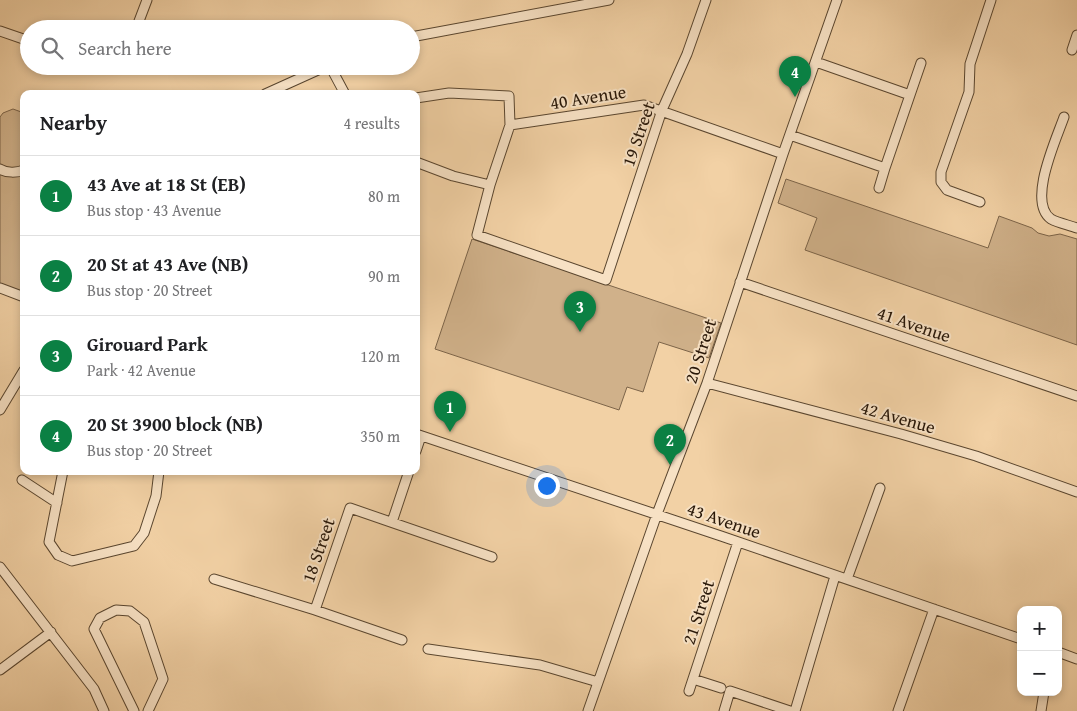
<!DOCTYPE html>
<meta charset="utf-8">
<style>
body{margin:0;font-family:"Gentium Book Plus",serif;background:#f2f2f2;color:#202124}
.controls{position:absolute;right:15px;bottom:15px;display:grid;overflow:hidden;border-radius:10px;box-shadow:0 2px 8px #0003}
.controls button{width:45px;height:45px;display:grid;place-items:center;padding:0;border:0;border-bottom:1px solid #e0e0e0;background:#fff;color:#202124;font:25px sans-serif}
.you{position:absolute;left:546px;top:485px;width:18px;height:18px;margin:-12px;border:4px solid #fff;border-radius:50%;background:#1a73e8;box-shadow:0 0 0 8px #1a73e833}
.badge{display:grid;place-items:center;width:32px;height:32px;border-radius:50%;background:#0b8043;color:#fff;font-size:16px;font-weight:700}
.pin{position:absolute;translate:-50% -41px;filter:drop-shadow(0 1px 2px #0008)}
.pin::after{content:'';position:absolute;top:26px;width:18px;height:15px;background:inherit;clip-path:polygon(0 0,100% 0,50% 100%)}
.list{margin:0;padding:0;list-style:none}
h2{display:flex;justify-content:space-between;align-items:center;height:65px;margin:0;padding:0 20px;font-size:21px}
h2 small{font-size:16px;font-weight:400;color:#757577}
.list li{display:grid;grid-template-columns:32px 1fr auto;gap:15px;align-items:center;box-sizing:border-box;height:80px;padding:0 20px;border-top:1px solid #e0e0e0}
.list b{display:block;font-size:19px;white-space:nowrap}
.list p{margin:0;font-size:16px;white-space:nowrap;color:#757577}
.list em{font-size:16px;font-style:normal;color:#757577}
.icon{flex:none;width:28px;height:28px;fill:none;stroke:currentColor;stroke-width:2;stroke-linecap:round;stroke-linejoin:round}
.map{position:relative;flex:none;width:1077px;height:711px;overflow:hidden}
.search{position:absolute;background:#fff;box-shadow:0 2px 8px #0003;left:20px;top:20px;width:400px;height:55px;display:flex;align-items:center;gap:12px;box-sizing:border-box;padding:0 18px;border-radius:28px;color:#757577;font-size:19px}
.panel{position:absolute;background:#fff;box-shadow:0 2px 8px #0003;left:20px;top:90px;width:400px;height:385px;border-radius:10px}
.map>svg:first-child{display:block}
.green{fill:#d0b18a;stroke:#7c6449}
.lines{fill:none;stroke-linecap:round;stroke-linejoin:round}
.minor-casing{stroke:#5a462f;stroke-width:11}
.minor{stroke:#f7e1c4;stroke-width:9}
.labels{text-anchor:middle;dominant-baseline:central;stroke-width:4;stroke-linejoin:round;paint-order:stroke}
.street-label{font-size:18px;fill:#281708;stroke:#f7e1c4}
</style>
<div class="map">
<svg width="1077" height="711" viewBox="0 0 1077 711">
<rect width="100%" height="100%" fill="#f2d1a5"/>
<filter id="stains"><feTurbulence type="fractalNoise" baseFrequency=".004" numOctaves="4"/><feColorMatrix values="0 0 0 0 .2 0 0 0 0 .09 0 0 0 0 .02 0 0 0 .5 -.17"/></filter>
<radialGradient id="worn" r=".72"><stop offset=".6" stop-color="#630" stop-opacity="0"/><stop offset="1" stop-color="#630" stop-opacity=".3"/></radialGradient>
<!-- green -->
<path class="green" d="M 13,109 L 24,113 L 24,295 L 0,288 L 0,117 L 3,113 Z
M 786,179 L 988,248 L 999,216 L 1032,228 L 1038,233 L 1049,236 L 1060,234 L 1077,239 L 1077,345 L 805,250 L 817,218 L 778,203 Z
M 472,239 L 721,323 L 709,358 L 659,342 L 643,392 L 627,387 L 619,410 L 435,349 Z"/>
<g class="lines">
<!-- minor casing -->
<g class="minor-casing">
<path id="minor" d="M 136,29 L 147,0
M 0,31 L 29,41
M 411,37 L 609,0
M 1072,50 L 1077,35
M 330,66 L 345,94
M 265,94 L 327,66
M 910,95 L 921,63
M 416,98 L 449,93 L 509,96 L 510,125 L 490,185 L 477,235 L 606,280 L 662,110 L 687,54 L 706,0
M 1064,117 C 1056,140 1027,202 1051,219 C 1058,223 1069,225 1077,228
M 510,125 L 644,105 L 783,154
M 790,135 L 885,168 L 910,95 L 816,62
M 416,162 L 453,176 L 490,185
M 0,169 C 6,173 17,173 24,170
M 879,188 L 885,168
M 980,202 L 947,190 L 941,182 L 941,172 L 969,92 L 970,64 L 991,0
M 740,282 L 1077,396
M 0,288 L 24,297
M 707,383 L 901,434 L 976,456 L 1077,492
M 0,410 L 24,370
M 416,434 L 721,536 L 1021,639
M 416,451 L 421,436
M 63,471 L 49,542 L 58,555 L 72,561 L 134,546 L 144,533 L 156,496 L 159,471
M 22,480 L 57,503
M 392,522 L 409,471
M 0,567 L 94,689 L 104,711
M 214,579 L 315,610 L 402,640
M 847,579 L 880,488
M 315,610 L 350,508 L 492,557
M 428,649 L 540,665 L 598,682
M 1058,652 L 1077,659
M 0,670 L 51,632
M 693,679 L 721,688
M 689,691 L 738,542
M 134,711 L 94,629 L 100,618 L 116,610 L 130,611 L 144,622 L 163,679 L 148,711
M 588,711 L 657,514 L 707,383 L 783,154 L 837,0
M 724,711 L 730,691 L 790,711
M 795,711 L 835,576
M 898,711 L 934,609
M 1041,711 L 1044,692"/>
</g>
<!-- minor -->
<use href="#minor" class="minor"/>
</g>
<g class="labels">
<!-- street labels -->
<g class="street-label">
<text transform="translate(588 97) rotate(-9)">40 Avenue</text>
<text transform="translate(638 134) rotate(-71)">19 Street</text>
<text transform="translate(914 324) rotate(19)">41 Avenue</text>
<text transform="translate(700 351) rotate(-72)">20 Street</text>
<text transform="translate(898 417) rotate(16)">42 Avenue</text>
<text transform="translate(724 520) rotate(19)">43 Avenue</text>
<text transform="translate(318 550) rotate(-71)">18 Street</text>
<text transform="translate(698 612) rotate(-72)">21 Street</text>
</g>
</g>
<rect width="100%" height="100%" filter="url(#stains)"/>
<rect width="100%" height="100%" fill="url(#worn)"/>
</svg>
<div class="controls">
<button>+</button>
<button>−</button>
</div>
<div class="you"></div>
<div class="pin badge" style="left:450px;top:432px">1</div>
<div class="pin badge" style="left:670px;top:465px">2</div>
<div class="pin badge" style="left:580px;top:332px">3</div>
<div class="pin badge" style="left:795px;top:97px">4</div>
<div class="search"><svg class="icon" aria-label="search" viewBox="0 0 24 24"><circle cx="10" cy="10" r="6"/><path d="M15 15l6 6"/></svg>Search here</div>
<section class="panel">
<h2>Nearby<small>4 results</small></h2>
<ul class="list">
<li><span class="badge">1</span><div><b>43 Ave at 18 St (EB)</b><p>Bus stop · 43 Avenue</p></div><em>80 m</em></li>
<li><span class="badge">2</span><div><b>20 St at 43 Ave (NB)</b><p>Bus stop · 20 Street</p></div><em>90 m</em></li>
<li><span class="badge">3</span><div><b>Girouard Park</b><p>Park · 42 Avenue</p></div><em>120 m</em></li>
<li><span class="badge">4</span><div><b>20 St 3900 block (NB)</b><p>Bus stop · 20 Street</p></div><em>350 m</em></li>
</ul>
</section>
</div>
